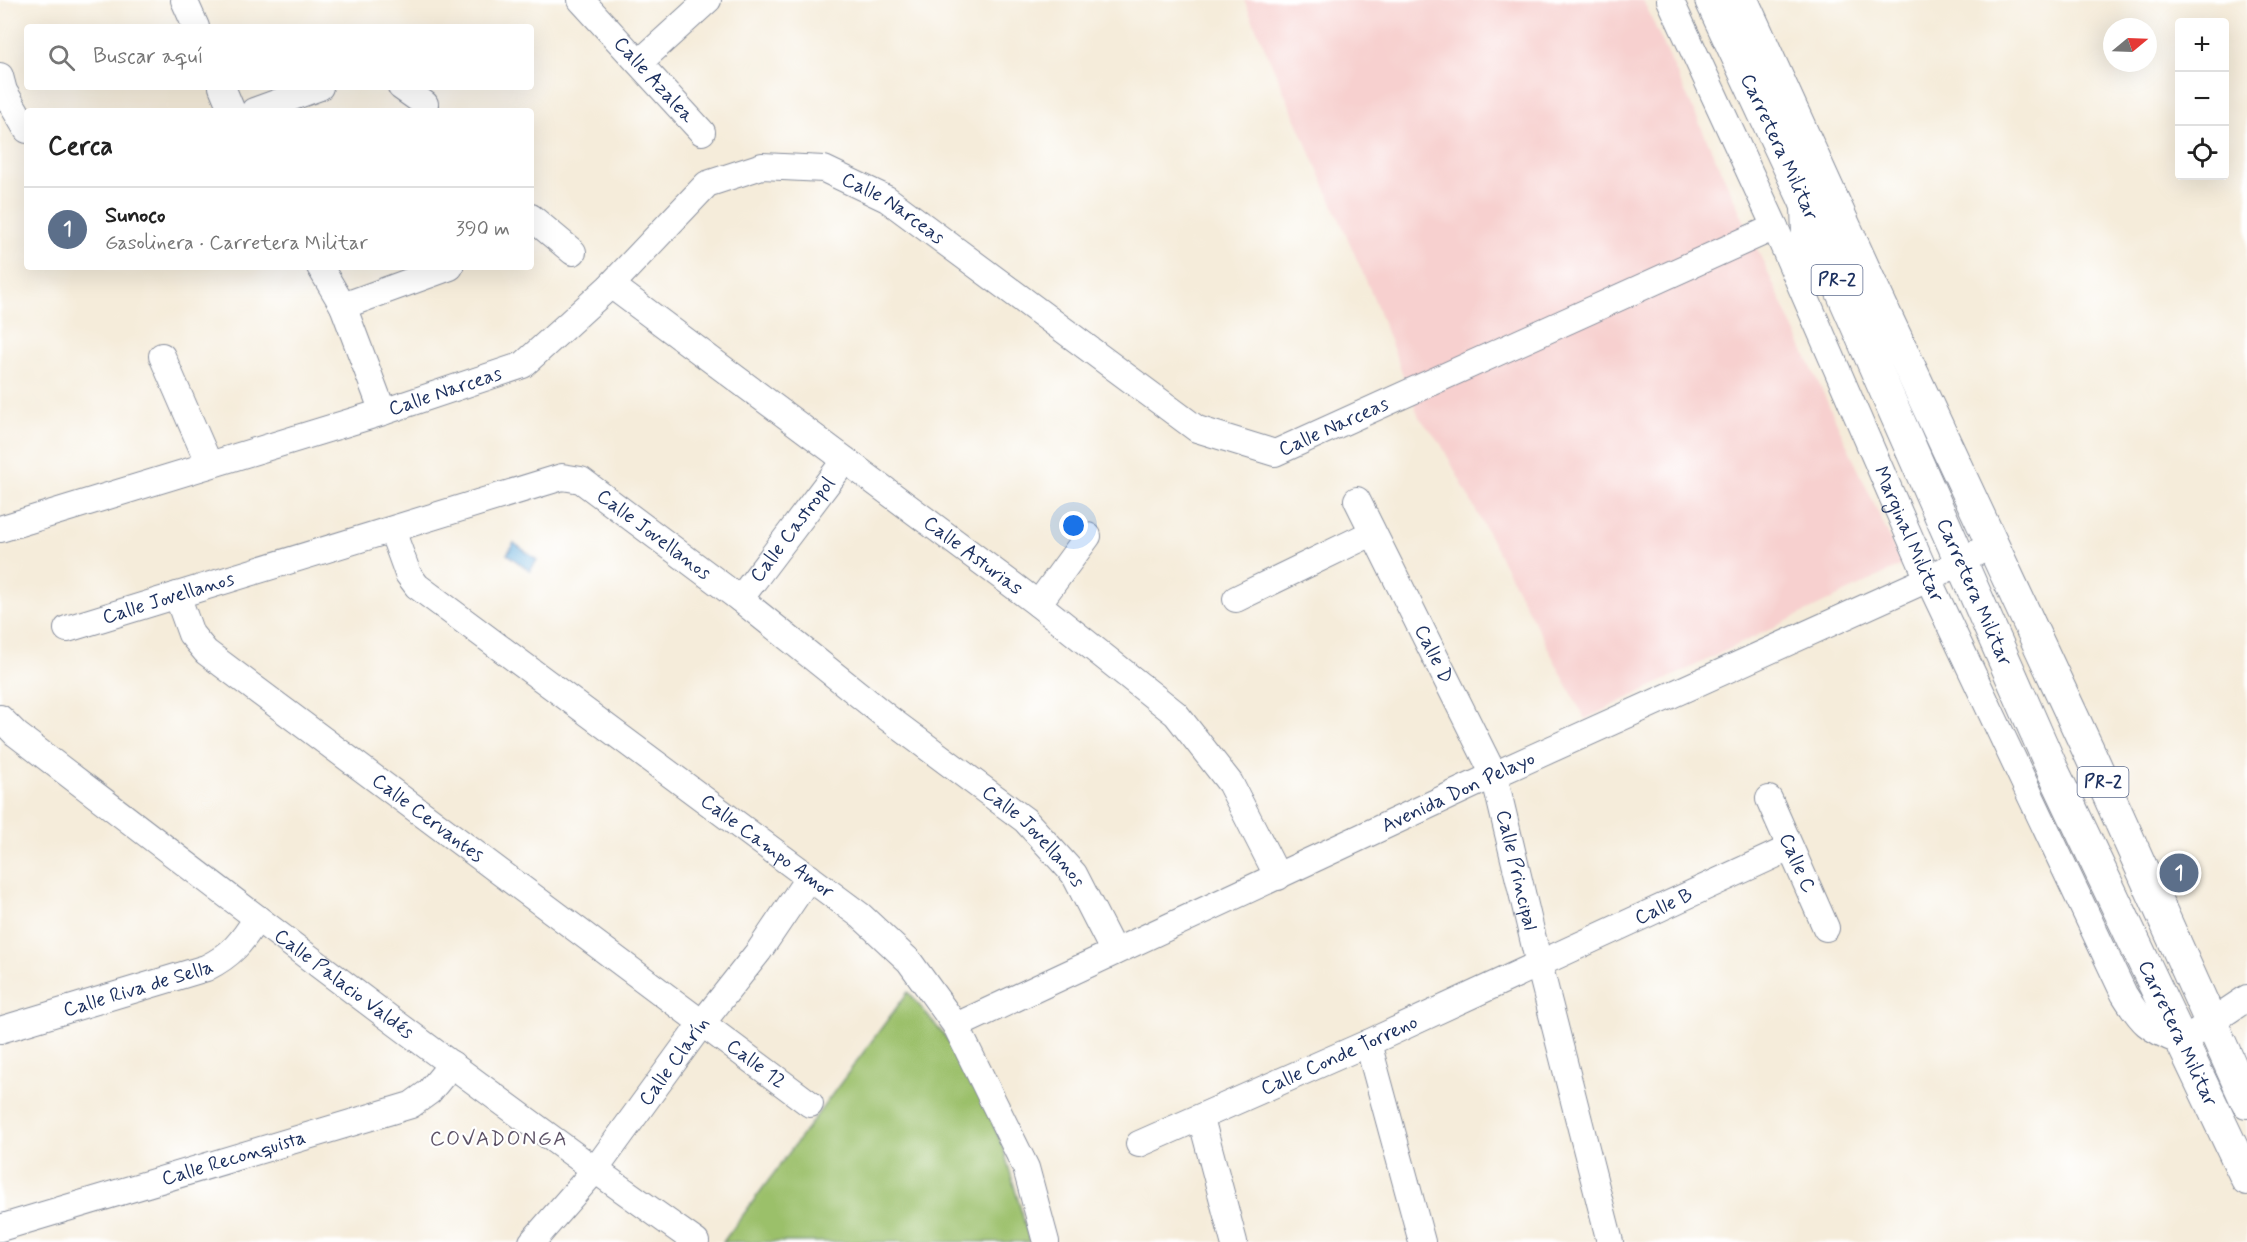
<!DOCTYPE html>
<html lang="es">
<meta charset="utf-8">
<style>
body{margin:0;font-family:Mynerve,sans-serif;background:#f2f2f2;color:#222}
.controls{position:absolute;right:18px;top:18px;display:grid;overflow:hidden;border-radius:6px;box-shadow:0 6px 24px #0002}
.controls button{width:54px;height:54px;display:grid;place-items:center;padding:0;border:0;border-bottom:2px solid #e0e0e0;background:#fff;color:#222;font:30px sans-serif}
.compass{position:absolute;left:2103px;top:18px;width:54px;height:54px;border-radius:50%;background:#fff;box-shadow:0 6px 24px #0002;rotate:71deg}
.you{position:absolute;left:1074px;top:526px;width:21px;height:21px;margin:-15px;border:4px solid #fff;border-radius:50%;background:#1a73e8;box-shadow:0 0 0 9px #1a73e833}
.badge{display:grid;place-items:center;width:39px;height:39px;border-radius:50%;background:#d93025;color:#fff;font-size:20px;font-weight:700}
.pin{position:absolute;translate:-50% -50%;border:3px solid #fff;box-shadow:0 2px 6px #0006}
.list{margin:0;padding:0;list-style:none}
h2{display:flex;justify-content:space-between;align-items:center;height:78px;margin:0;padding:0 24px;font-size:26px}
h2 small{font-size:20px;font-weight:400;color:#767676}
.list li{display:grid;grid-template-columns:39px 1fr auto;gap:18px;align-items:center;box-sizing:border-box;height:84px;padding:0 24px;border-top:2px solid #e0e0e0}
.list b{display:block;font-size:22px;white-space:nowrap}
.list p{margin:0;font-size:20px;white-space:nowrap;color:#767676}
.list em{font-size:20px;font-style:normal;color:#767676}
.icon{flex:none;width:33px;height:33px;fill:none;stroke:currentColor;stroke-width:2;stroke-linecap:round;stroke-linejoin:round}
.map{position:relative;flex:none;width:2247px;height:1242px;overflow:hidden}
.search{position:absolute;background:#fff;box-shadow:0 6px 24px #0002;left:24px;top:24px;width:510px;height:66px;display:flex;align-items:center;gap:15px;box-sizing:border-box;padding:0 21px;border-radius:6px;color:#767676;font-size:22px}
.panel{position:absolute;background:#fff;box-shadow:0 6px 24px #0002;left:24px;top:108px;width:510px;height:162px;border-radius:6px}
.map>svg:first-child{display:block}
.built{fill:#f7d0cf}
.green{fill:#9bc06b;stroke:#5b7864;stroke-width:1.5}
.water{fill:#64addc;stroke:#406e9d;stroke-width:1.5}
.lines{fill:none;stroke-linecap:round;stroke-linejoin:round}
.minor-casing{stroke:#888e9c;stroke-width:28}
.major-casing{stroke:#888e9c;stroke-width:34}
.minor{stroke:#fff;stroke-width:26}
.major{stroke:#fff;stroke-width:32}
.labels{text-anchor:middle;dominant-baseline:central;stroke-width:4.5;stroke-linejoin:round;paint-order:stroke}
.shield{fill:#fff;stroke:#5f6d8e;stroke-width:1.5}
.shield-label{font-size:18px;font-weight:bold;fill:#1b2f5e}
.street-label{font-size:20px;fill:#1b2f5e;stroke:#fff}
.neighbourhood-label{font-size:21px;letter-spacing:1.5px;fill:#5e5367;stroke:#fff}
</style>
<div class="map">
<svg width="2247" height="1242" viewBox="0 0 2247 1242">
<rect width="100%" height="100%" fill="#fff"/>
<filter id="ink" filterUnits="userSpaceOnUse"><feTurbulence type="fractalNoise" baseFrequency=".0167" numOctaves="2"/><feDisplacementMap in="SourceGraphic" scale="12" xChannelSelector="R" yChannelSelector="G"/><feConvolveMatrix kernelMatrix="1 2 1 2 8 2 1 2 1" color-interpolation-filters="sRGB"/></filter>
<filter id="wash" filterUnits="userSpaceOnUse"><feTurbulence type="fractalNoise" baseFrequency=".008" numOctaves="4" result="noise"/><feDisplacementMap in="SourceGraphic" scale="24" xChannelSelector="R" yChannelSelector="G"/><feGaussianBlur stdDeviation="1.35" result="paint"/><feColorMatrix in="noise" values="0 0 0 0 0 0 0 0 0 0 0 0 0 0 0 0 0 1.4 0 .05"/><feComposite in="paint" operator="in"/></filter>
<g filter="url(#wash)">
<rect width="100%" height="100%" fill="#f5ecda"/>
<!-- built -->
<path class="built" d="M 1244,0 L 1643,0 L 1902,565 L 1585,719 L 1441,444 L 1419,417 L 1375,301 Z"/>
<!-- green -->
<path class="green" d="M 908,992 L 948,1040 L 982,1097 L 1003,1147 L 1030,1242 L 723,1242 Z"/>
<!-- water -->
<path class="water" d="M 514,543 L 537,560 L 530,571 L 507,554 Z"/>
</g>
<g filter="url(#ink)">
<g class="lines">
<!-- minor casing -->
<g class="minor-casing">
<g id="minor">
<path d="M 184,0 L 196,27"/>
<path id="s1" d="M 581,0 L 702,132"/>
<path id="s2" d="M 1670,0 L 1775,227 L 1928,579 L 2124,994 C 2142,1023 2148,1029 2181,1042 L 2247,998"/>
<path d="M 640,62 L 708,0"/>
<path d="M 0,76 L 4,91 L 27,130"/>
<path d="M 222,87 L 232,111"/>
<path d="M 401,87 L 425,104"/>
<path d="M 254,111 L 320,87"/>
<path d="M 1804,208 L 1807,285"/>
<path d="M 531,217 L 573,252"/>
<path d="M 320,267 L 343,306 L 383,412"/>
<path id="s3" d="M 611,285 L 1038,604 L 1176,714 L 1230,783 L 1278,877"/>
<path d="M 343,306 L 450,267"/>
<path d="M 162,356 L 209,464"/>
<path id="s4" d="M 1357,500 L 1494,775 L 1539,964 L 1610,1242"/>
<path id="s5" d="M 0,529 L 383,412 L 523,365 L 611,285 L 707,184 L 762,166 L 824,169 L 887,199 L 1197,429 L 1275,453 L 1775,227"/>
<path id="s6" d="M 392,530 L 408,574 L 417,586 L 861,916 L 909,961 L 956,1026 L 1026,1168 L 1046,1242"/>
<path id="s7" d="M 177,595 L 191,634 L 206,652 L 810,1104"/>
<path id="s8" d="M 740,599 L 845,460"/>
<path d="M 1236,599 L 1372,533"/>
<path d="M 1038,604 L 1088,536"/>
<path id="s9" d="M 67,629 L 562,477 L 581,480 L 740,599 L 888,718 L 1025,820 L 1074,874 L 1114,952"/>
<path id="s10" d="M 0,718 L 16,734 C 241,906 465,1079 696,1242"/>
<path id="s11" d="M 1769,799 L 1826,928"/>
<path id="s12" d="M 956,1026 L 1494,775 L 1928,579 L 1993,544"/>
<path id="s13" d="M 0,1030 L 206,968 C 232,955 242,942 257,918"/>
<path d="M 1368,1043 L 1422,1242"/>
<path d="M 1201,1118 L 1234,1242"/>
<path id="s14" d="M 1139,1144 L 1368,1043 L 1790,848"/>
<path id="s15" d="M 0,1228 L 411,1105 L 429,1092 L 452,1064"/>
<path id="s16" d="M 532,1242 L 595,1170 L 702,1023 L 759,951 L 809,877"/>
</g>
</g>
<!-- major casing -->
<g class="major-casing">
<g id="major">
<path id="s17" d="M 1711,0 L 1804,199 L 1842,292 L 2054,773 L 2247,1179"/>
<path d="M 1742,0 L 1869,280 L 2091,756 L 2247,1102"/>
</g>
</g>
<!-- minor -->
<use href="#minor" class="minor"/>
<!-- major -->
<use href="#major" class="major"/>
</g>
</g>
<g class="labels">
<!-- shield labels -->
<g class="shield">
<rect x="1811.5" y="265" width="51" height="30" rx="4.5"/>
<rect x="2077.5" y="767" width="51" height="30" rx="4.5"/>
</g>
<g class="shield-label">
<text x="1837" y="280">PR-2</text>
<text x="2103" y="782">PR-2</text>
</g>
<!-- street labels -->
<g class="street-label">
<text stroke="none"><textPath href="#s1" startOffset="108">Calle Azalea</textPath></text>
<text stroke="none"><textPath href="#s17" startOffset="162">Carretera Militar</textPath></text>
<text stroke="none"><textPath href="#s5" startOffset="1006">Calle Narceas</textPath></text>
<text stroke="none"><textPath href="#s5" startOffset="466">Calle Narceas</textPath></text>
<text stroke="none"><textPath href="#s5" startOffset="1528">Calle Narceas</textPath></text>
<text stroke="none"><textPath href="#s8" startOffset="87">Calle Castropol</textPath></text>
<text stroke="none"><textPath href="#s2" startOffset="585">Marginal Militar</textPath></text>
<text stroke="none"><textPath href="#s9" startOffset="628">Calle Jovellanos</textPath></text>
<text stroke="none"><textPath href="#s3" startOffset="452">Calle Asturias</textPath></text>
<text stroke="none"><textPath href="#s17" startOffset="648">Carretera Militar</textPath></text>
<text stroke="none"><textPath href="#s9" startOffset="106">Calle Jovellanos</textPath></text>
<text stroke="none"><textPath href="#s4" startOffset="172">Calle D</textPath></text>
<text stroke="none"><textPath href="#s12" startOffset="554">Avenida Don Pelayo</textPath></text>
<text stroke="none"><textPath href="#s7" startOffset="342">Calle Cervantes</textPath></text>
<text stroke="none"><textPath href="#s9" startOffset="1114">Calle Jovellanos</textPath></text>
<text stroke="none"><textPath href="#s6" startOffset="498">Calle Campo Amor</textPath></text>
<text stroke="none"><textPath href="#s11" startOffset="70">Calle C</textPath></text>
<text stroke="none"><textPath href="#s4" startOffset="405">Calle Principal</textPath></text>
<text stroke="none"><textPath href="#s14" startOffset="576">Calle B</textPath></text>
<text stroke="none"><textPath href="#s10" startOffset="435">Calle Palacio Valdés</textPath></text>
<text stroke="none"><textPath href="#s13" startOffset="144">Calle Riva de Sella</textPath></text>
<text stroke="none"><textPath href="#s17" startOffset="1134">Carretera Militar</textPath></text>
<text stroke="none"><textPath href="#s14" startOffset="219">Calle Conde Torreno</textPath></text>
<text stroke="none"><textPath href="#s16" startOffset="230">Calle Clarín</textPath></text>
<text stroke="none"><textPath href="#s7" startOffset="752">Calle 12</textPath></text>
<text stroke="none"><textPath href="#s15" startOffset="244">Calle Reconquista</textPath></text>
</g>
<!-- neighbourhood labels -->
<g class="neighbourhood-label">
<text x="499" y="1139">COVADONGA</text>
</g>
</g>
</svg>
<div class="controls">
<button>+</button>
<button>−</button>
<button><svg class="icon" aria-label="locate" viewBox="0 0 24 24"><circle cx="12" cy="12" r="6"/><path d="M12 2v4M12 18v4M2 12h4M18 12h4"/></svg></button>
</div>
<svg class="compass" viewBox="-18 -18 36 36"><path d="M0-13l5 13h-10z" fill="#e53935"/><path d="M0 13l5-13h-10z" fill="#767676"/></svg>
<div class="you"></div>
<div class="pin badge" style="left:2179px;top:873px;background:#5c6f8a">1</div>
<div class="search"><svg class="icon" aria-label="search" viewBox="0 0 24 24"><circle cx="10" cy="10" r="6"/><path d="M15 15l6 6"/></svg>Buscar aquí</div>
<section class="panel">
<h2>Cerca<small></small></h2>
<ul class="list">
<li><span class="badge" style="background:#5c6f8a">1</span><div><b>Sunoco</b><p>Gasolinera · Carretera Militar</p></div><em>390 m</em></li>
</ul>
</section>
</div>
